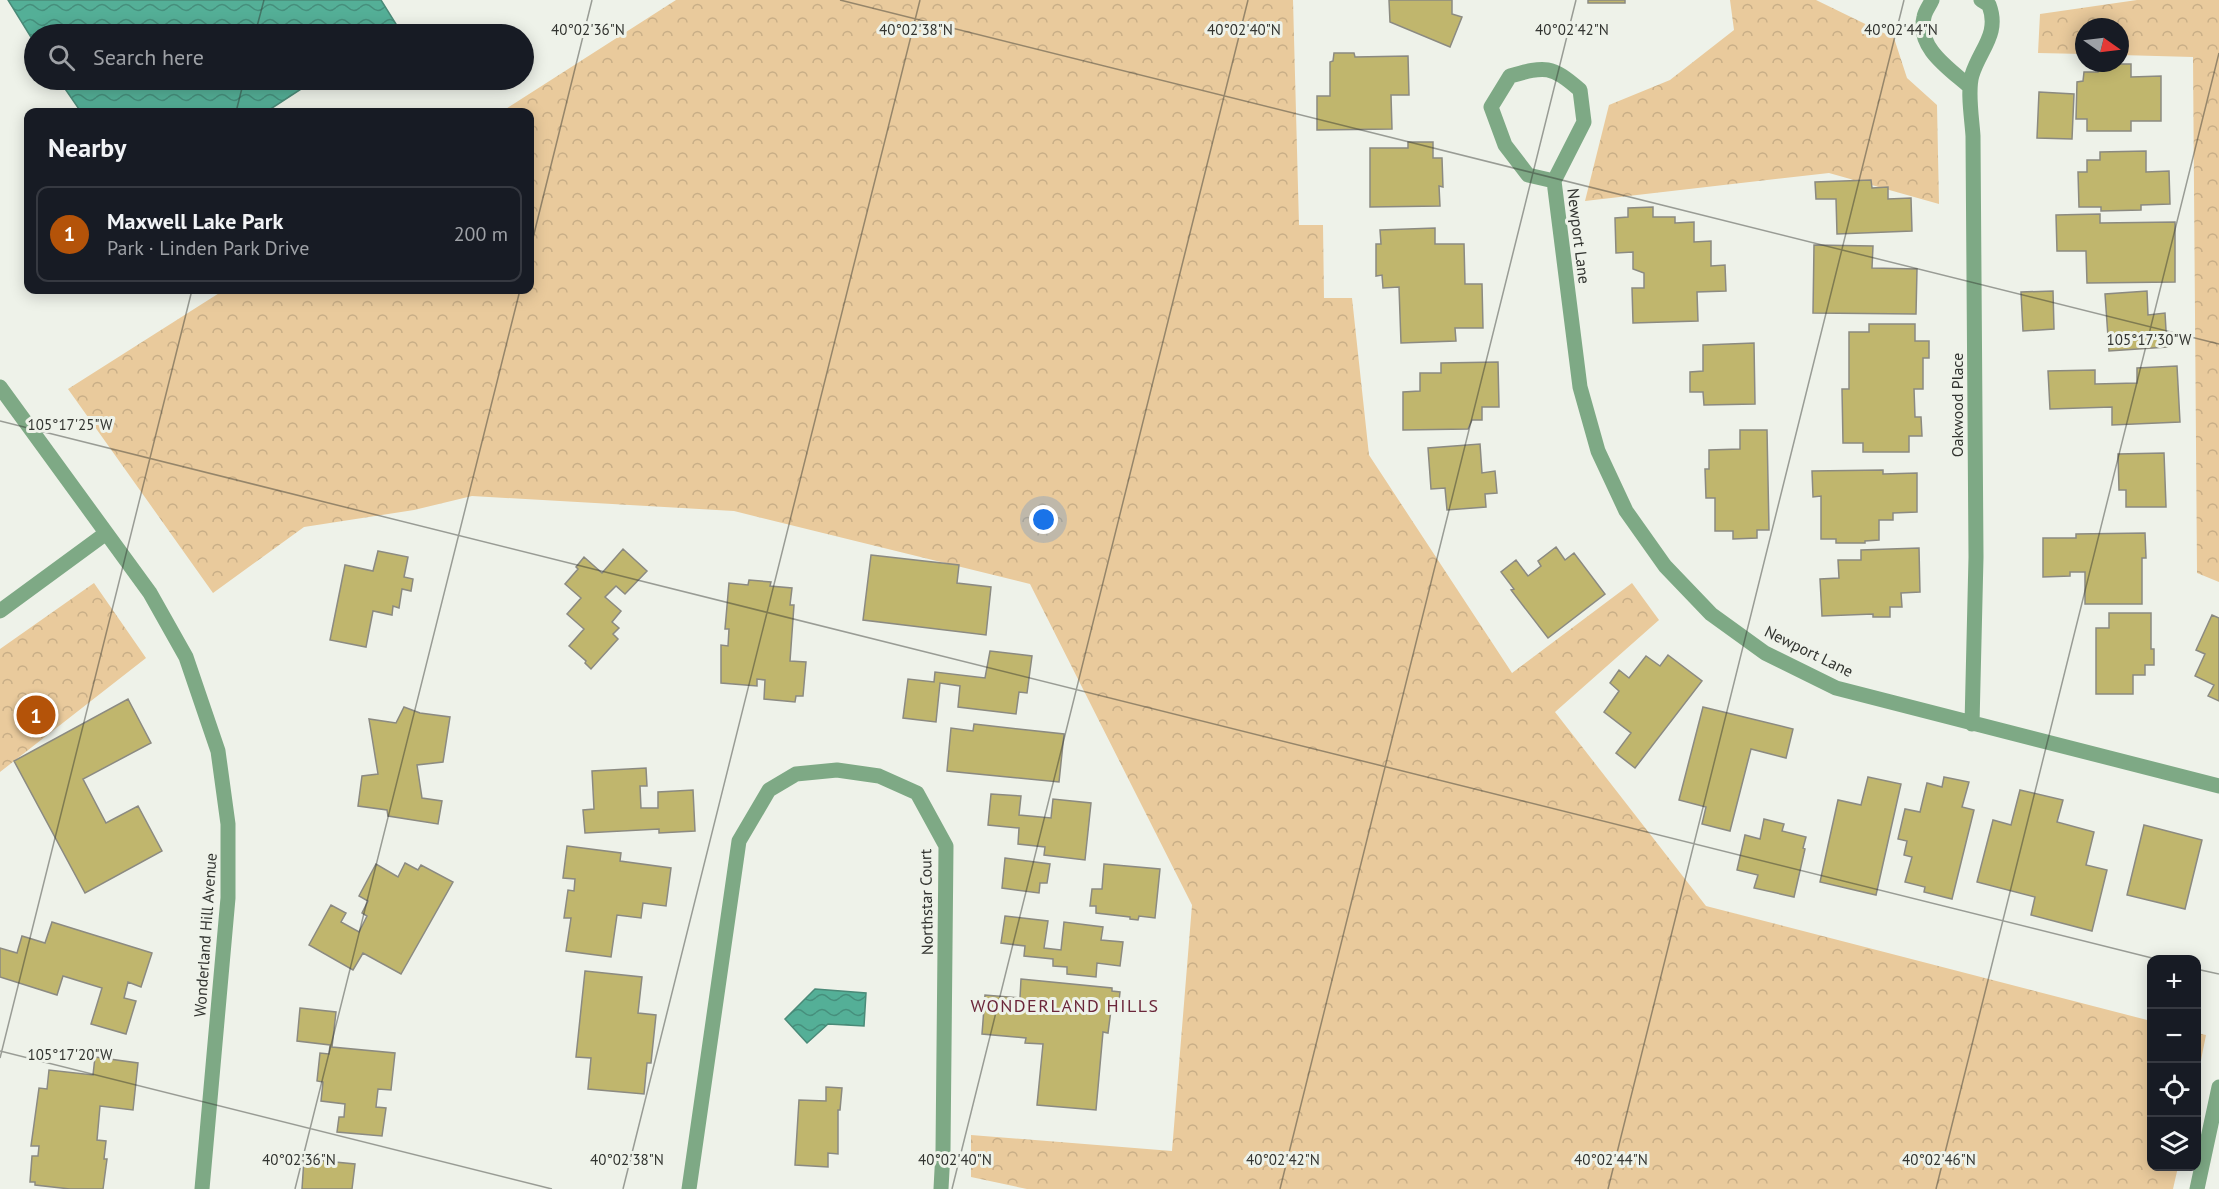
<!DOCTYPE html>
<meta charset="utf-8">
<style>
body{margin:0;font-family:"PT Sans",sans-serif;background:#20242c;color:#f1f3f6}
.controls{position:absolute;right:18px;bottom:18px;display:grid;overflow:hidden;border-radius:12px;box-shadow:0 3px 15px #0003}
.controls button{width:54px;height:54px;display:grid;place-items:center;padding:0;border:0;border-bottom:2px solid #363941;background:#171b24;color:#f1f3f6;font:30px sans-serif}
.compass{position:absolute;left:2075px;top:18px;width:54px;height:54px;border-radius:50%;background:#171b24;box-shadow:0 3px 15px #0003;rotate:104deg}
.you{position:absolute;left:1044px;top:520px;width:21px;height:21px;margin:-15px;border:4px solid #fff;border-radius:50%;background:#1a73e8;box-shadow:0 0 0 9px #1a73e833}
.badge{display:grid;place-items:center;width:39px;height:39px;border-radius:50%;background:#b45309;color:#fff;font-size:20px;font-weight:700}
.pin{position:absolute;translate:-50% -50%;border:3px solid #fff;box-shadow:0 2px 6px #0006}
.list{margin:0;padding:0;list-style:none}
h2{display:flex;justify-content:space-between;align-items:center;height:78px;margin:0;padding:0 24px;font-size:26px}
h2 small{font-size:20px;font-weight:400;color:#9ea1a6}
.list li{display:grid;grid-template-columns:39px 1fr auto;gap:18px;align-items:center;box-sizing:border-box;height:96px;margin:0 12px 12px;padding:0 12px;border:2px solid #363941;border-radius:12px}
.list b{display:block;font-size:22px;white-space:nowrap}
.list p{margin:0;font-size:20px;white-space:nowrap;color:#9ea1a6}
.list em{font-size:20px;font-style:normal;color:#9ea1a6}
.icon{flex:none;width:33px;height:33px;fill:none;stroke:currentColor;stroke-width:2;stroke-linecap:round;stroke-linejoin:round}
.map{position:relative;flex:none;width:2219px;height:1189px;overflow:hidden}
.search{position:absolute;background:#171b24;box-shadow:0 3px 15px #0003;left:24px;top:24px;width:510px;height:66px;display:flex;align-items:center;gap:15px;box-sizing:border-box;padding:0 21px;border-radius:33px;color:#9ea1a6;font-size:22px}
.panel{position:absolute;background:#171b24;box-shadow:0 3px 15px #0003;left:24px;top:108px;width:510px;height:186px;border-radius:12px}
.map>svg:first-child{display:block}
.park{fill:url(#park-crowns)}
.water{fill:url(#water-waves);stroke:#4a8a78;stroke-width:1.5}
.building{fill:#c0b66d;stroke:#8b8a81;stroke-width:1.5}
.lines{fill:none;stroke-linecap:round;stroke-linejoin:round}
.minor{stroke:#7ea985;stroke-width:15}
.ticks{fill:none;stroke:#31332f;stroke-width:1.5;stroke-opacity:0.45}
.labels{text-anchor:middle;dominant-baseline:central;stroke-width:6;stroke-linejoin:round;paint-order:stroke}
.street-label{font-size:16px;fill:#31332f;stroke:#eef2e9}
.neighbourhood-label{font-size:18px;letter-spacing:1.5px;fill:#6b263a;stroke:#eef2e9}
.ticks-label{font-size:15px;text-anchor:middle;fill:#31332f;stroke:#eef2e9;stroke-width:6;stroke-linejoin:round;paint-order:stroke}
</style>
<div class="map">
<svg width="2219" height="1189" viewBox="0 0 2219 1189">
<defs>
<pattern id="park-crowns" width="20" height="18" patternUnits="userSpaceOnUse" patternTransform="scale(1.5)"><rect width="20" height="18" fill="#e9ca9c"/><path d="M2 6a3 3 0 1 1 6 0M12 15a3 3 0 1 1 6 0" fill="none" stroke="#c8ae87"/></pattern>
<pattern id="water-waves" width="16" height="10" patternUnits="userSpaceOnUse" patternTransform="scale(1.5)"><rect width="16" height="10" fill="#54af97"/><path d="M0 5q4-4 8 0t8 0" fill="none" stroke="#468f7c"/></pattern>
</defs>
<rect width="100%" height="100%" fill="#eef2e9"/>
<!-- park -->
<path class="park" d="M 676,0 L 1293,0 L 1299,225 L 1323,225 L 1324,298 L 1352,298 L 1369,455 L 1512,673 L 1632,583 L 1659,620 L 1555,712 L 1706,906 L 2151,1021 L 2152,1166 L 2178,1167 L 2173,1189 L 1027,1189 L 971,1177 L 971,1135 L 1172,1151 L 1192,905 L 1030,584 L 734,511 L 472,496 L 414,510 L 304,527 L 213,593 L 68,389 L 224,290 L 530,290 L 530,112 L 501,112 Z
M 1730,0 L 1816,0 L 1894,38 L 1907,78 L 1937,105 L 1939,204 L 1829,173 L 1585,201 L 1609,105 L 1670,80 L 1734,30 Z
M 2137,0 L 2219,0 L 2219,582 L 2197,573 L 2193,57 L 2120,55 L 2120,27 L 2084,27 L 2084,54 L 2038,53 L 2040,14 Z
M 94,583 L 146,658 L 0,772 L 0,649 Z
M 2197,1033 L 2206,1035 L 2197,1080 L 2196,1033 Z"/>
<!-- water -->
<path class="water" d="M 8,0 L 381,0 L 396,24 L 381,34 L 34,34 L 34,42 Z
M 59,80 L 315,80 L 266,112 L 81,112 Z
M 815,989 L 866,993 L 864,1026 L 828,1024 L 807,1043 L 785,1019 Z"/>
<!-- building -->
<path class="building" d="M 1389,0 L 1452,0 L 1452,14 L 1462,17 L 1450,47 L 1390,22 Z
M 1588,0 L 1625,0 L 1625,3 L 1588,3 Z
M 1334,53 L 1354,53 L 1355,57 L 1408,56 L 1409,95 L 1391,95 L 1392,129 L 1317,130 L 1317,96 L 1330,96 L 1330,62 L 1333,61 Z
M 2098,64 L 2131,64 L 2131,77 L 2161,76 L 2161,121 L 2131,121 L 2131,131 L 2087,131 L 2087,119 L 2076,119 L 2077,82 L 2083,81 L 2084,72 L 2098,72 Z
M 2039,92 L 2074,94 L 2072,139 L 2037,138 Z
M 1408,142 L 1433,142 L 1433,158 L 1442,158 L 1443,187 L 1439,186 L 1440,206 L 1370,207 L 1370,148 L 1408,148 Z
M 2146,151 L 2146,172 L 2169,171 L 2170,204 L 2141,205 L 2141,210 L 2101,211 L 2101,207 L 2079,207 L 2078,172 L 2087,172 L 2087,160 L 2100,160 L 2100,152 Z
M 1871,180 L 1872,188 L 1888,187 L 1888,199 L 1911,198 L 1912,231 L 1837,234 L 1836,199 L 1816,199 L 1815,182 Z
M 1653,207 L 1653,217 L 1675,217 L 1675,223 L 1694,222 L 1694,242 L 1711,241 L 1711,266 L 1725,265 L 1726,291 L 1697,292 L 1698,321 L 1633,323 L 1632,288 L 1644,288 L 1644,273 L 1633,269 L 1633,252 L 1616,253 L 1615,218 L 1628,217 L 1628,208 Z
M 2100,214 L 2100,223 L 2175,222 L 2175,282 L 2087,283 L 2086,251 L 2057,251 L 2056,215 Z
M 1435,228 L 1435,244 L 1464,244 L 1465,284 L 1482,284 L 1483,328 L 1455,328 L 1456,341 L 1401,343 L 1399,287 L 1383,288 L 1382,275 L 1376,276 L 1376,244 L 1381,244 L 1380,230 Z
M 1814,245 L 1873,246 L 1872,268 L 1917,269 L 1916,314 L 1813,313 Z
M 2053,291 L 2054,329 L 2023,331 L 2021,292 Z
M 2147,291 L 2148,315 L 2165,313 L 2167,347 L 2109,351 L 2105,294 Z
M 1869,324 L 1915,324 L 1915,341 L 1929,341 L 1929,358 L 1923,358 L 1923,389 L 1914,389 L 1915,417 L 1921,417 L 1922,436 L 1909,436 L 1909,452 L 1863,452 L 1863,443 L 1843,443 L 1842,389 L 1849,389 L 1849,332 L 1869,332 Z
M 1754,343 L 1755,404 L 1704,405 L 1703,392 L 1690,392 L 1690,372 L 1703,371 L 1703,345 Z
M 1498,362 L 1499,407 L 1482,407 L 1482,420 L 1472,420 L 1468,429 L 1403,430 L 1403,392 L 1420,391 L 1420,373 L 1441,373 L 1441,363 Z
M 2177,366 L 2180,422 L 2112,425 L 2112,407 L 2050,409 L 2048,371 L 2095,370 L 2095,384 L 2137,383 L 2137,368 Z
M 1740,430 L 1767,430 L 1769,530 L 1757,530 L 1757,538 L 1733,539 L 1733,531 L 1715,531 L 1715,498 L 1706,498 L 1705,469 L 1709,469 L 1709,450 L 1740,449 Z
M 1480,444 L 1482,473 L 1495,471 L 1497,493 L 1485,494 L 1486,507 L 1447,510 L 1445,488 L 1431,489 L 1428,448 Z
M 2164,453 L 2166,507 L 2126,507 L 2126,490 L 2119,490 L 2118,454 Z
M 1883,470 L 1883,474 L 1917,473 L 1917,512 L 1893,513 L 1893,520 L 1879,520 L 1879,540 L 1865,541 L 1865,543 L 1836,543 L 1836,539 L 1821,539 L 1821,496 L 1813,497 L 1812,471 Z
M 2145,533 L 2146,558 L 2142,558 L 2142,604 L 2085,604 L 2085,572 L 2070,572 L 2070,576 L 2043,577 L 2043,538 L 2076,538 L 2076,534 Z
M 1556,547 L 1565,560 L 1574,553 L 1605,594 L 1548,638 L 1511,590 L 1514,589 L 1501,572 L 1516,560 L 1528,576 L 1541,566 L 1538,561 Z
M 1919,548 L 1920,592 L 1901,593 L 1902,607 L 1890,607 L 1890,617 L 1873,617 L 1873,614 L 1822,616 L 1820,579 L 1839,578 L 1838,560 L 1861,560 L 1861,550 Z
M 623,549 L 647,571 L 625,594 L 616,586 L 605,597 L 621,611 L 612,622 L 619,628 L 613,634 L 618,639 L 591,669 L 585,663 L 586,661 L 569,646 L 584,629 L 567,614 L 581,598 L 565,584 L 578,569 L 576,567 L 584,557 L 602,573 Z
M 378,551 L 408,557 L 404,577 L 413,579 L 411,591 L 402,589 L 399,608 L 393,606 L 392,615 L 373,611 L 366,647 L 330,640 L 345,565 L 373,571 Z
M 871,555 L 959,565 L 957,583 L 991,587 L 986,635 L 863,620 Z
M 749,580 L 771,582 L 770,586 L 792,588 L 790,605 L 794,605 L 790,661 L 806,662 L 803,696 L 796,696 L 795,702 L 764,699 L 765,680 L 757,679 L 757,686 L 721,683 L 721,645 L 728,646 L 729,629 L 725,629 L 729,583 L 748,585 Z
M 2109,613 L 2151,613 L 2151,649 L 2154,649 L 2154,665 L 2145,665 L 2145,675 L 2133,675 L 2133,694 L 2096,694 L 2096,628 L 2109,628 Z
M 2212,615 L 2219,618 L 2219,701 L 2208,696 L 2214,685 L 2195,676 L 2205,654 L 2196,650 Z
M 990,651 L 1032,656 L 1027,693 L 1019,692 L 1016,714 L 958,707 L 960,686 L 940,683 L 936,722 L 903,718 L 908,679 L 934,682 L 935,672 L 985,678 Z
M 1668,655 L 1702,681 L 1635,768 L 1616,753 L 1631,733 L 1604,712 L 1619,691 L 1610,683 L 1619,670 L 1629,678 L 1646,656 L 1660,666 Z
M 128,699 L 151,743 L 83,779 L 106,823 L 138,806 L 162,851 L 85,893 L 14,761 Z
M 404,707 L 420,713 L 450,717 L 443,762 L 417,765 L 422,798 L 442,801 L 438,824 L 388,816 L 387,810 L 358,806 L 362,776 L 378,774 L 369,719 L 396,723 Z
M 1703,707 L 1793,729 L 1786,758 L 1751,749 L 1730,831 L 1702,824 L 1706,807 L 1679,800 Z
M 974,724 L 1064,734 L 1059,782 L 947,771 L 951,728 L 973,731 Z
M 646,768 L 647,786 L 640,786 L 641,808 L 658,808 L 658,792 L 693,790 L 695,831 L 659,833 L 659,829 L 585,833 L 583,810 L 594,809 L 592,771 Z
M 1868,777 L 1901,784 L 1876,895 L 1820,882 L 1838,800 L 1861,805 Z
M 1944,777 L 1969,782 L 1962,807 L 1974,810 L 1952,899 L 1924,892 L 1925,887 L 1905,882 L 1912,857 L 1904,855 L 1907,841 L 1898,839 L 1905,809 L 1920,812 L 1927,783 L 1942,787 Z
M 2020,790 L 2063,800 L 2057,822 L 2094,832 L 2086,865 L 2107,870 L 2092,931 L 2031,915 L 2035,897 L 1977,882 L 1993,820 L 2011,825 Z
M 991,794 L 1021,796 L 1019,815 L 1051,818 L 1053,799 L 1091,803 L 1085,860 L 1044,855 L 1045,847 L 1018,844 L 1019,828 L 988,825 Z
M 1764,819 L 1784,824 L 1782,831 L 1806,837 L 1803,848 L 1805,849 L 1794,897 L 1754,888 L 1758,875 L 1737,870 L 1745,835 L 1760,839 Z
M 2144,825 L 2202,840 L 2185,909 L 2127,895 Z
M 567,846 L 621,853 L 620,861 L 671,868 L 666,906 L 643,903 L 641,918 L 617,915 L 611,957 L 566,951 L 571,918 L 564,918 L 568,890 L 574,891 L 575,879 L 563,878 Z
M 1005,858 L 1050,864 L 1047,883 L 1040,883 L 1039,893 L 1002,888 Z
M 405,863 L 418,870 L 421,865 L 453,882 L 401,974 L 363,953 L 353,970 L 309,945 L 331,905 L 346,913 L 341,922 L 359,932 L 367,916 L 362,913 L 368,901 L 359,896 L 376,864 L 398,877 Z
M 1104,864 L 1160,869 L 1155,918 L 1139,916 L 1138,920 L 1130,919 L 1130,917 L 1096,913 L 1096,906 L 1090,906 L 1092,889 L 1102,889 Z
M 1005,916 L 1048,921 L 1044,948 L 1061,950 L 1064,922 L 1103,927 L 1101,940 L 1123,942 L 1120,966 L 1097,963 L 1096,977 L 1067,974 L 1067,967 L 1053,966 L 1053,959 L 1024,956 L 1025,946 L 1001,943 Z
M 52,922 L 152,953 L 141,987 L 128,982 L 124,998 L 136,1001 L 126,1034 L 91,1024 L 102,988 L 63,976 L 57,995 L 0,977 L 0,948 L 17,953 L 22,936 L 45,943 Z
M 585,971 L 642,977 L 638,1013 L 656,1015 L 651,1063 L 647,1063 L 644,1094 L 588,1089 L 591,1058 L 576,1057 Z
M 1021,979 L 1112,988 L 1112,991 L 1120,992 L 1118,1011 L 1111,1010 L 1108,1033 L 1103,1032 L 1096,1110 L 1037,1105 L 1043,1044 L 1025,1043 L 1026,1038 L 982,1034 L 985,995 L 1020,998 Z
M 300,1008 L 336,1012 L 332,1047 L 395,1053 L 391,1090 L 378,1089 L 376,1107 L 386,1108 L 382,1136 L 337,1132 L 339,1117 L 344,1117 L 345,1104 L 321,1101 L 323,1082 L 317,1081 L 320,1053 L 329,1054 L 330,1045 L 297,1041 Z
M 95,1057 L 138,1063 L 133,1110 L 100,1106 L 97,1140 L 106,1141 L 104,1159 L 107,1159 L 103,1189 L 70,1189 L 35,1185 L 35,1182 L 30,1182 L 32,1156 L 38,1156 L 39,1146 L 31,1146 L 39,1088 L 47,1089 L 49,1070 L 93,1075 Z
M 826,1087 L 842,1088 L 840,1110 L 838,1110 L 838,1154 L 828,1153 L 828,1167 L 795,1165 L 799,1100 L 826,1101 Z
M 304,1159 L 355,1164 L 352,1189 L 302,1189 Z"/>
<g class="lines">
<!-- minor -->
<path class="minor" d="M 1932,0 C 1930,5 1925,11 1924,17 C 1916,48 1950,69 1970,87
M 1554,181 L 1528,175 L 1505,145 L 1491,107 L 1510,76 C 1546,66 1551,65 1580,90 L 1584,122 L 1554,181 L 1580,387 L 1598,451 L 1626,511 L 1665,566 L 1711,614 L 1765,653 L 1836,688 L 2219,786
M 0,387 L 150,593 L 186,657 L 218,751 L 228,824 L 228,898 L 202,1189
M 0,611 L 105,534
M 1972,724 L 1976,557 L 1973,136 C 1972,119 1967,91 1972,75 C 1980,49 2000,34 1989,5 L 1981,0
M 689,1189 L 739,841 L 769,790 L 796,774 L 837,770 L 879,776 L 917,793 L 946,846 L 943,1151 L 941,1189
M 2197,1189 L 2219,1087"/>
</g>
<!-- ticks -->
<path class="ticks" d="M 840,0 L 2219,344M 255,34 L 264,0M 236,112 L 244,80M 530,250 L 592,0M 0,421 L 2160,960M 2196,969 L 2219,974M 0,1051 L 552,1189M 0,1058 L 192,290M 295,1189 L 520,290M 623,1189 L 920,0M 952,1189 L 1248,0M 1280,1189 L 1576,0M 1608,1189 L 1904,0M 1936,1189 L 2219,53"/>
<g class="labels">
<!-- street labels -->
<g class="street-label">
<text transform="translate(1579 236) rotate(83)">Newport Lane</text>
<text transform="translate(1957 405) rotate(-90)">Oakwood Place</text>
<text transform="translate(1809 651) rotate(26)">Newport Lane</text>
<text transform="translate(926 902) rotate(-91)">Northstar Court</text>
<text transform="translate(205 935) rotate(-86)">Wonderland Hill Avenue</text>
</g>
<!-- neighbourhood labels -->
<g class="neighbourhood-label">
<text x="1065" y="1005">WONDERLAND HILLS</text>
</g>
</g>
<g class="ticks-label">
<text x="588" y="35">40°02'36"N</text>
<text x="916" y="35">40°02'38"N</text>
<text x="1244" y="35">40°02'40"N</text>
<text x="1572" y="35">40°02'42"N</text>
<text x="1901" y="35">40°02'44"N</text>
<text x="2149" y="345">105°17'30"W</text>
<text x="70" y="430">105°17'25"W</text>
<text x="70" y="1060">105°17'20"W</text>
<text x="299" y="1165">40°02'36"N</text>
<text x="627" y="1165">40°02'38"N</text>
<text x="955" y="1165">40°02'40"N</text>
<text x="1283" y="1165">40°02'42"N</text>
<text x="1611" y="1165">40°02'44"N</text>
<text x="1939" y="1165">40°02'46"N</text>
</g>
</svg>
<div class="controls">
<button>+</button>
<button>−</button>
<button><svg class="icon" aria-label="locate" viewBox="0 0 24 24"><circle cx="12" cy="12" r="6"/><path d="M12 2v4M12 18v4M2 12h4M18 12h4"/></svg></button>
<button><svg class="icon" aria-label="layers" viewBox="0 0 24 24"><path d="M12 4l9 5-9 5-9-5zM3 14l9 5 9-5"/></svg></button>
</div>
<svg class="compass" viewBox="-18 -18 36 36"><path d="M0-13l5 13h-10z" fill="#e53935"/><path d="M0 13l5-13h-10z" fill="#9ea1a6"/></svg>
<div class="you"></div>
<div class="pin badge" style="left:36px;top:715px">1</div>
<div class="search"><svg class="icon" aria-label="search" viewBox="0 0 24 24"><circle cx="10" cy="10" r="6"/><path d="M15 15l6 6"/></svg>Search here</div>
<section class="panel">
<h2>Nearby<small></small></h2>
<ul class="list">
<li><span class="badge">1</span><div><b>Maxwell Lake Park</b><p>Park · Linden Park Drive</p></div><em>200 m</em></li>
</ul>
</section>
</div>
